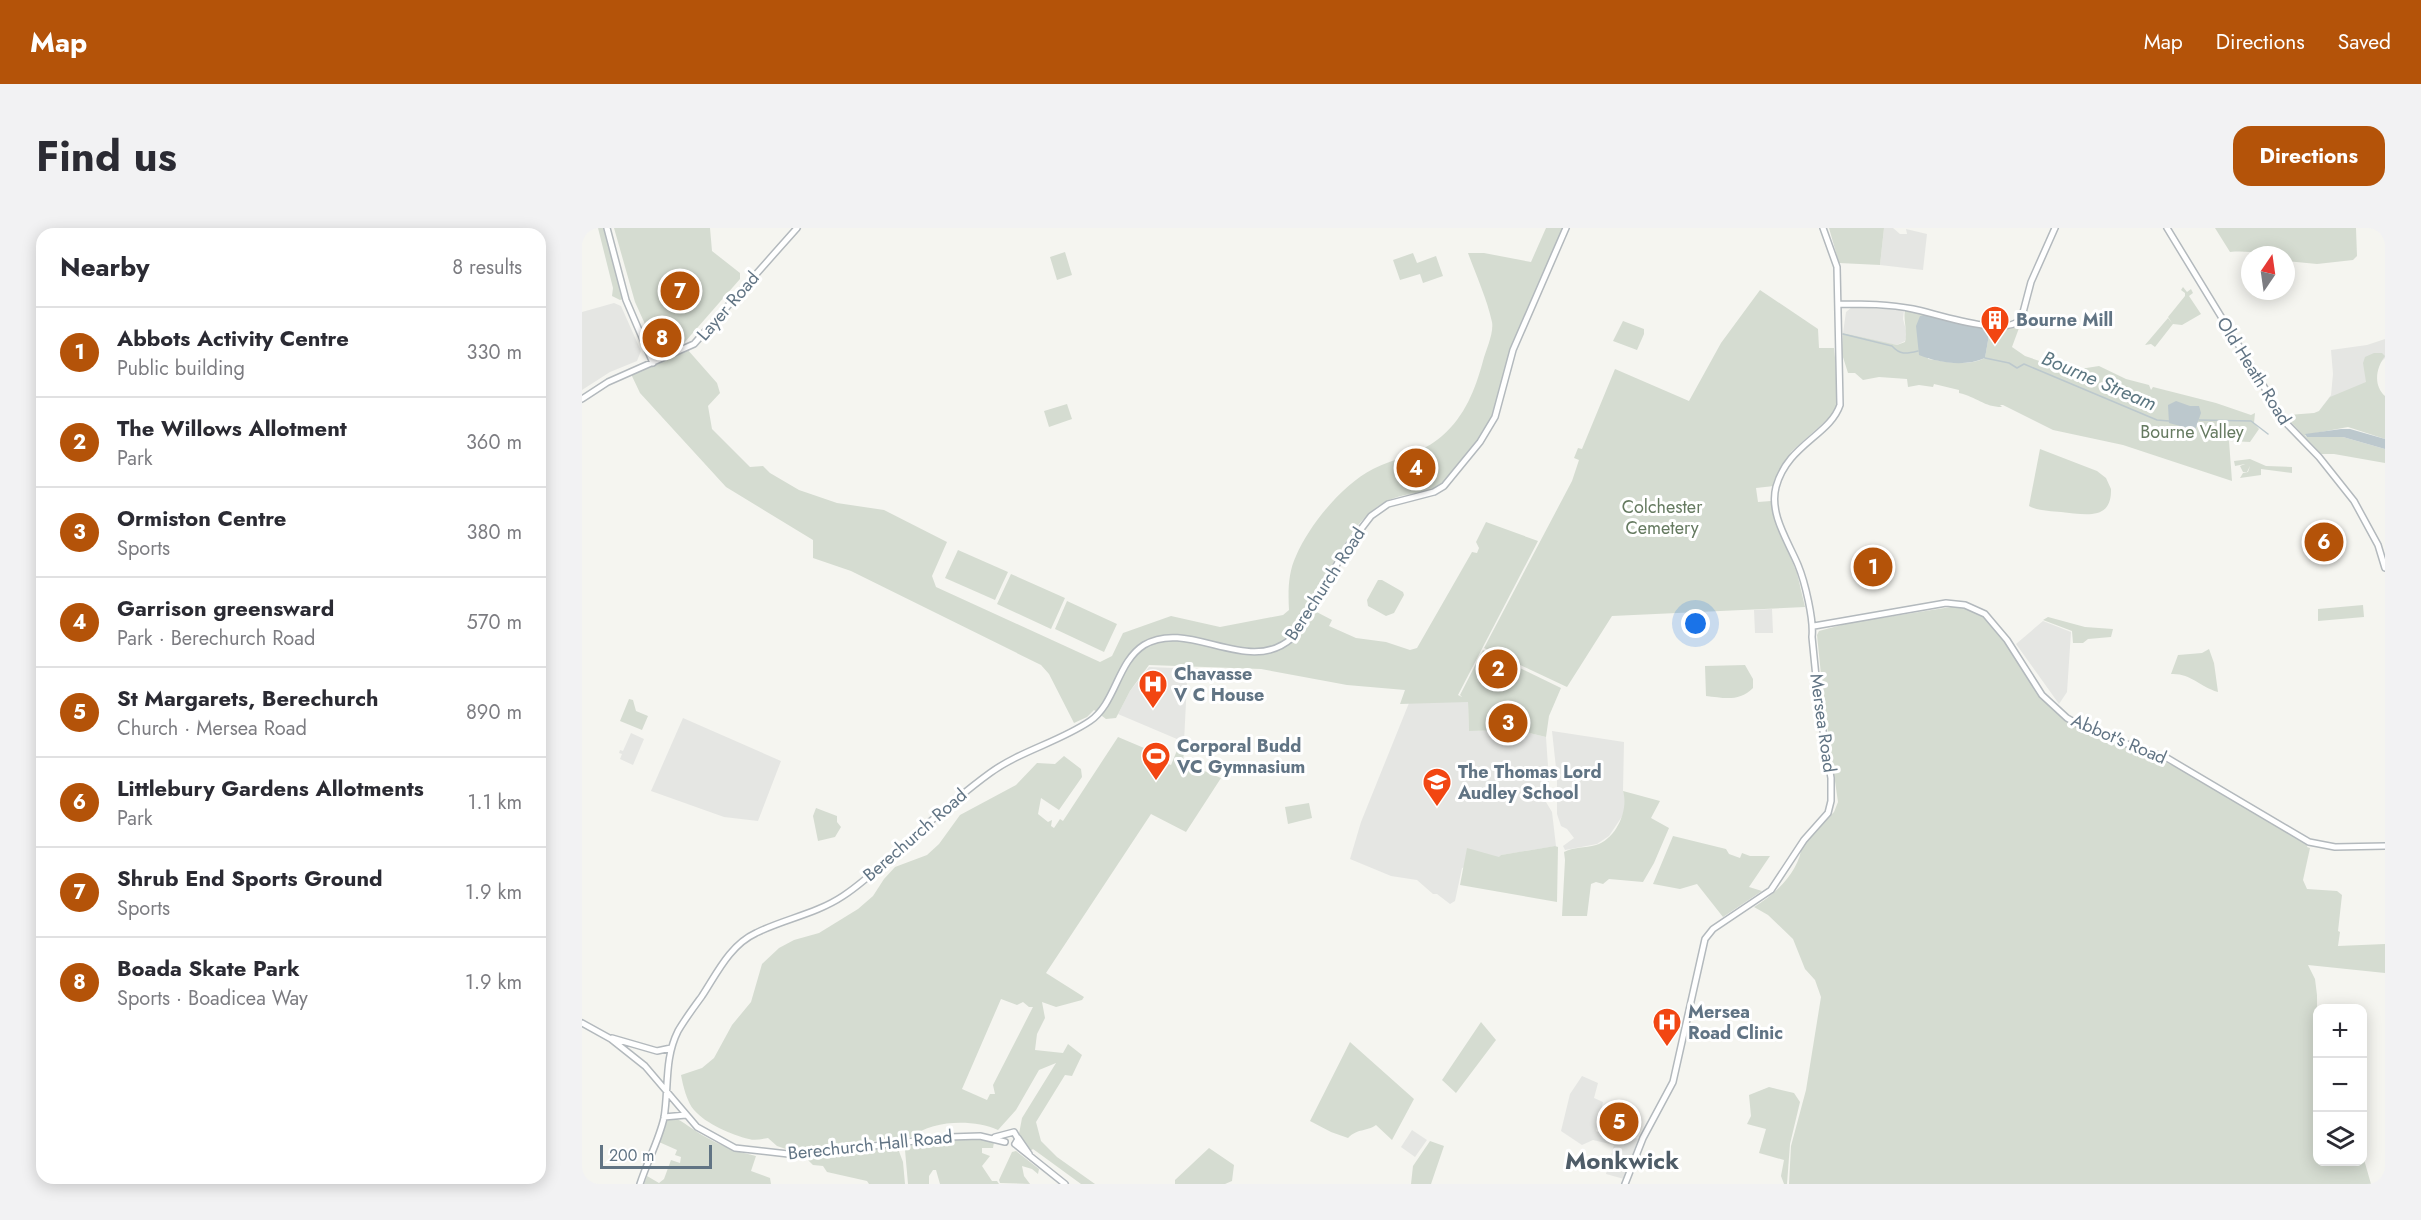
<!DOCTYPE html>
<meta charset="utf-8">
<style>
body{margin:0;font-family:Jost,sans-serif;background:#f2f2f3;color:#2b2b33}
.controls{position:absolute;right:18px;bottom:18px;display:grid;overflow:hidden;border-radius:12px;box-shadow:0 3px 15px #0003}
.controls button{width:54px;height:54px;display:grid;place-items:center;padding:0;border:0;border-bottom:2px solid #e1e1e2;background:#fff;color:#2b2b33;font:30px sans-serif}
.compass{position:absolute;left:1659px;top:18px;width:54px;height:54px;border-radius:50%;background:#fff;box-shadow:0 3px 15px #0003;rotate:13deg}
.scale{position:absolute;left:18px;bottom:15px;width:112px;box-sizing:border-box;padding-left:6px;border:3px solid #617484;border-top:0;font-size:16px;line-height:21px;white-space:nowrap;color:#617484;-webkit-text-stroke:4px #fff;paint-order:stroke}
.you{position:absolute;left:1114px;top:396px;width:21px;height:21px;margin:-15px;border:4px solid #fff;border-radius:50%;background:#1a73e8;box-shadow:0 0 0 9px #1a73e833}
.badge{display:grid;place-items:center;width:39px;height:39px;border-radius:50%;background:#b45309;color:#fff;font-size:20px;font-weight:700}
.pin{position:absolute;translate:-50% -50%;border:3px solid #fff;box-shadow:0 2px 6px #0006}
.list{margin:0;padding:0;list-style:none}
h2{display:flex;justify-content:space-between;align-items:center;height:78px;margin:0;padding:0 24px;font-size:26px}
h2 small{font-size:20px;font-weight:400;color:#7c7c81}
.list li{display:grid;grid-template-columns:39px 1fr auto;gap:18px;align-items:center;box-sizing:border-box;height:90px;padding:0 24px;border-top:2px solid #e1e1e2}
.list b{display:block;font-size:22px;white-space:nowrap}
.list p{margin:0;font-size:20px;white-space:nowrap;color:#7c7c81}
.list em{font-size:20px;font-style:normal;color:#7c7c81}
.icon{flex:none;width:33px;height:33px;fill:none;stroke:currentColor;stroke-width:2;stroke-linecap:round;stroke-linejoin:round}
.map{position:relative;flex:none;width:1803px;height:956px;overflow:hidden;border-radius:18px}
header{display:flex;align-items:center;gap:36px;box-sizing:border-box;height:84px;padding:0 30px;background:#b45309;color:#fff}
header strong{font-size:28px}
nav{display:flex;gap:33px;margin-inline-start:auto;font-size:21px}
.intro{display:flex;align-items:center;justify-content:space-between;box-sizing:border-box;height:144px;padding:0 36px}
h1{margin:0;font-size:42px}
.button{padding:15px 27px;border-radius:18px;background:#b45309;color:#fff;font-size:21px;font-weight:700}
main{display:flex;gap:36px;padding:0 36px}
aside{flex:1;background:#fff;border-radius:18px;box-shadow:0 3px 15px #0003}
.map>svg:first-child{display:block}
.built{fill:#e5e6e3}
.green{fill:#d5dcd1;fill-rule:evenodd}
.water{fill:#bcc8cd}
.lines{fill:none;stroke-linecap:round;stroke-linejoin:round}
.stream{stroke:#bcc8cd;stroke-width:1.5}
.secondary-casing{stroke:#b3b9bd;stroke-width:8}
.secondary{stroke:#fff;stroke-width:5}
.labels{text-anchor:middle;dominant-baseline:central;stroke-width:6;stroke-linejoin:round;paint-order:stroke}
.street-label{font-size:18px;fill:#617484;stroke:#fff}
.poi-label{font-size:18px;font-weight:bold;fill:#617484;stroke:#fff;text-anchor:start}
.park-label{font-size:18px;fill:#657a60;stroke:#fff}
.water-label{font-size:20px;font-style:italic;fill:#5c7782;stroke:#fff}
.district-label{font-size:24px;font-weight:bold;fill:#4f5d68;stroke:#fff}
</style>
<header>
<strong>Map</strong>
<nav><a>Map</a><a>Directions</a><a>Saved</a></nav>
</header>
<div class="intro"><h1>Find us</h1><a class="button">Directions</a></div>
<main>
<aside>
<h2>Nearby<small>8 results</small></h2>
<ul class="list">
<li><span class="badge">1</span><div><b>Abbots Activity Centre</b><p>Public building</p></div><em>330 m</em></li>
<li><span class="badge">2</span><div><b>The Willows Allotment</b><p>Park</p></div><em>360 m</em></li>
<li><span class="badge">3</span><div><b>Ormiston Centre</b><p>Sports</p></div><em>380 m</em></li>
<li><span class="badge">4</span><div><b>Garrison greensward</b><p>Park · Berechurch Road</p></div><em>570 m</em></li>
<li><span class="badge">5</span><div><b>St Margarets, Berechurch</b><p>Church · Mersea Road</p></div><em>890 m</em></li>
<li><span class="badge">6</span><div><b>Littlebury Gardens Allotments</b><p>Park</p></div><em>1.1 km</em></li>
<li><span class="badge">7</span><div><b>Shrub End Sports Ground</b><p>Sports</p></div><em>1.9 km</em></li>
<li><span class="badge">8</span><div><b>Boada Skate Park</b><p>Sports · Boadicea Way</p></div><em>1.9 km</em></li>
</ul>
</aside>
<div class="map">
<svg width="1803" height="956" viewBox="0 0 1803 956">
<rect width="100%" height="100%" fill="#f5f5f0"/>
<!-- built -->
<path class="built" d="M 1302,0 L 1311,0 L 1318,6 L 1325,6 L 1324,1 L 1345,6 L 1341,42 L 1298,37 Z
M 32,75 L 39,78 L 59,123 L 55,133 L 28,144 L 0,162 L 0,84 Z
M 1270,79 L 1322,82 L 1321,91 L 1325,106 L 1323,113 L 1315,117 L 1303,115 L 1261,105 L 1264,84 Z
M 1803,111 L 1803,130 L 1799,134 L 1785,136 L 1786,155 L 1737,183 L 1749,167 L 1751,146 L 1749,122 L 1785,117 Z
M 1190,381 L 1191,405 L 1173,405 L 1172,382 Z
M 1461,393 L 1489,404 L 1485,464 L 1477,476 L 1434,416 Z
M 567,439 L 618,441 L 605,454 L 602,514 L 536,486 L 548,463 Z
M 886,473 L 887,503 L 934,502 L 964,509 L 967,553 L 963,566 L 964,574 L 970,584 L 974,618 L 919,627 L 918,629 L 880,640 L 873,673 L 868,676 L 855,666 L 851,666 L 835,652 L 809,648 L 768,631 L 779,594 L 827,475 Z
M 101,490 L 199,533 L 176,593 L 142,589 L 69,563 Z
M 970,503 L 1042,514 L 1041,563 L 1045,573 L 1043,584 L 1027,608 L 1015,616 L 983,622 L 981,618 L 992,610 L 985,601 L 979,598 L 975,586 L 975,549 Z
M 49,505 L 62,511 L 51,537 L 38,531 L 40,526 L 37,525 L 38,522 L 41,523 Z
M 1000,848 L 1016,855 L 1012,870 L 1021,874 L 1014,903 L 1024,906 L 1028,901 L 1056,911 L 1042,951 L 1024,946 L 1032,917 L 1011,912 L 1000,917 L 979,903 L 988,866 Z
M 830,902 L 845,912 L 833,929 L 819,919 Z"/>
<!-- green -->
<path class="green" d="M 16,0 L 22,0 L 41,71 L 38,72 L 30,68 L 31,60 Z
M 32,0 L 128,0 L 130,23 L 158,45 L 158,51 L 102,115 L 86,121 L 72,116 L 53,74 Z
M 964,0 L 981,0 L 938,101 L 911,189 L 892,219 L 859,257 L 852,261 C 837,265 821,266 807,272 C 769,289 747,346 727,380 L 750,392 L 747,398 L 774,410 L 804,414 L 828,422 L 835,420 L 890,324 L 895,325 L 897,320 L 894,314 L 904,294 L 956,313 L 876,467 L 880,469 L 878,467 L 901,422 L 979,460 L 967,488 L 964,509 L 934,502 L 887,503 L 886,474 L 818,476 L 823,462 L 765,457 L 679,441 L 567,437 L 548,463 L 534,490 L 524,491 L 512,482 L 505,489 L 492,495 L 467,446 L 459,437 L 269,343 L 231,330 L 231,312 L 144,259 L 58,165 L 49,146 L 105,121 L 135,155 L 138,165 L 126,178 L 130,201 L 168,239 L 181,238 L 188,245 L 217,262 L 255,275 L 302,282 L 365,314 L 350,348 L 354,359 L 518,434 L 530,428 L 541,405 L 589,388 L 638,399 L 701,387 L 707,382 C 706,364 706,345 714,328 C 728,296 760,257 791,241 C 814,230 841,225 860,208 C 883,188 893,162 901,133 C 904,122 912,105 910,94 C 905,71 894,47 886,25 L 902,25 L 949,34 Z
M 1247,0 L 1302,0 L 1298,37 L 1257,35 Z
M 1633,0 L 1774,0 L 1775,28 L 1771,32 L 1735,36 L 1704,33 L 1704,27 C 1684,27 1667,22 1648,24 Z
M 483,24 L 490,47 L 475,52 L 468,29 Z
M 831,25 L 835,35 L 854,28 L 861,48 L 841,55 L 838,46 L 818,52 L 811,32 Z
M 1601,59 L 1605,64 L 1609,61 L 1611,65 L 1607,68 L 1619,86 L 1600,97 L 1591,96 L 1573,119 L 1569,116 L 1563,117 L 1586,90 L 1590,95 L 1586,89 L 1603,68 L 1603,65 L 1599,62 Z
M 1178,62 L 1236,101 L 1237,120 L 1252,120 L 1257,169 L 1255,179 L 1249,188 L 1209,224 L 1192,258 L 1174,260 L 1176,274 L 1189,273 L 1194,295 L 1215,345 L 1223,379 L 1030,388 L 985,459 L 902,420 L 990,253 L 997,232 L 992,230 L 996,220 L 1000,221 L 1033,141 L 1107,173 L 1139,115 Z
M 1323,82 L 1343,87 L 1346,131 C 1366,134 1384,139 1403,130 L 1408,100 L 1437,100 L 1430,119 L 1443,128 L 1472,138 L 1498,141 L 1517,138 L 1544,151 L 1567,157 L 1569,162 L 1571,159 L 1634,175 L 1669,187 L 1673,185 L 1672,195 L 1677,201 L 1668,214 L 1647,213 L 1650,253 L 1541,217 L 1471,202 L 1421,177 L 1418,177 L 1420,179 C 1402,179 1395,169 1377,165 L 1377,162 L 1352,156 L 1351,159 L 1337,157 L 1326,159 L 1325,151 L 1297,149 L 1281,152 L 1273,145 L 1266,145 L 1260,126 L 1261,105 L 1315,117 L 1323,114 C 1326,103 1321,93 1323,82 Z
M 1041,93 L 1062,101 L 1062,106 L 1055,122 L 1031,113 Z
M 1792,125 L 1800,125 L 1803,128 C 1794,140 1791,157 1803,168 L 1803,211 L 1766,199 L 1723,207 L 1725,209 L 1761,209 L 1803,221 L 1803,235 L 1752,226 L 1739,226 L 1705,190 L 1706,187 L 1732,185 L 1737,183 L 1748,169 L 1784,154 L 1781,135 L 1783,129 Z
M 485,176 L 490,191 L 467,199 L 462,183 Z
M 1458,221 L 1515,243 L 1524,250 L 1529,261 C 1530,294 1501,286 1479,284 C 1469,283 1456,283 1447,278 Z
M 1668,231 L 1684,238 L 1710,239 L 1710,245 L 1679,241 L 1679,247 L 1658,250 L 1661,245 L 1666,244 L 1668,238 L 1665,244 L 1661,244 L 1658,238 L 1663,236 L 1653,238 L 1652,233 Z
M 1755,305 L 1762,319 L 1725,329 L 1723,311 L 1745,309 Z
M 376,322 L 426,344 L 413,372 L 363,350 Z
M 429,346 L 483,370 L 469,401 L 415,376 Z
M 796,352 L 800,352 L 821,364 L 822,367 L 812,385 L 804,388 L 786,378 L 785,372 Z
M 485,373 L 535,396 L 522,424 L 473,401 Z
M 1781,377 L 1782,389 L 1736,393 L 1736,381 Z
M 1369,379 L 1382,379 L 1401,387 L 1413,399 L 1449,453 L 1483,491 L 1592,538 L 1726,616 L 1725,619 L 1728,620 L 1721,652 L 1725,661 L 1755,663 L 1760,667 L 1756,703 L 1758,704 L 1756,718 L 1803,716 L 1803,745 L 1726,737 L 1733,751 L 1735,767 L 1736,934 L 1780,934 L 1781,928 L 1789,956 L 1207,956 L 1209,918 L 1224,862 L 1239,769 L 1233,752 L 1223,741 L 1211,711 L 1186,687 L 1172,679 C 1193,666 1218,644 1220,616 L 1252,584 L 1256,574 L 1242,476 L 1235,407 L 1237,403 L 1267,395 Z
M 1466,389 L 1503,399 L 1531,401 L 1529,409 L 1506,411 L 1501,415 L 1491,415 L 1490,403 L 1461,392 Z
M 1627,421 L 1632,435 L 1636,464 C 1616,458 1609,445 1589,446 L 1596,427 L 1620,425 Z
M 1163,437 L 1171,451 L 1171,460 C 1157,474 1142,470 1124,468 L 1123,438 Z
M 47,471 L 51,472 L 54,483 L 66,488 L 60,502 L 38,493 Z
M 536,509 L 581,528 L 579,533 L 589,537 L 596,520 L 602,523 L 601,534 L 639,550 L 604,604 L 569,586 L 464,745 L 502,769 L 500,772 L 474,779 L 460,774 L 463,790 L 455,806 L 453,822 L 481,825 L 486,816 L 500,827 L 490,848 L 483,847 L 454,894 L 459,913 L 475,929 L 513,956 L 499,956 L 451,921 L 448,923 L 437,906 L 440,890 L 474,835 L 457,842 L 434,882 L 416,902 C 391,891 351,892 329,909 L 207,922 L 195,918 L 186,910 C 180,911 173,913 167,911 C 150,907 124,896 112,882 C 105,874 101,858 99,847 L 120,840 L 132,830 L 150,797 L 169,774 L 180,736 L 197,720 L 212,712 L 237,705 L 276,681 L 291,668 L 302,651 L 313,639 L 345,627 L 357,616 L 378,587 L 434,557 L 455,535 L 473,536 L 482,528 L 499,541 L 500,549 L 477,582 L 459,570 L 456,586 L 466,594 L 470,592 L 469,598 L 472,600 L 478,591 L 481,593 ZM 419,771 L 435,777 L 441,774 L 447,779 L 451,779 L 411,857 L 413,866 L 408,866 L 405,872 L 380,861 Z
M 1041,563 L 1078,573 L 1069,590 L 1087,600 L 1072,635 L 1061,654 L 1027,651 L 1021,656 L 1014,654 L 1009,656 L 1005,688 L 980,688 L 983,632 L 982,624 C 991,619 1003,620 1014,617 C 1034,611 1047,582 1041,563 Z
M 727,575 L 730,590 L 706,596 L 703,579 Z
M 234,580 L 255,588 L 255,594 L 259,599 L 253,609 L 236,613 L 231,588 Z
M 1091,608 L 1144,621 L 1147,626 L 1158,630 L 1160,625 L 1168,628 L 1188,628 L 1167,659 L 1180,663 L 1141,689 L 1115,656 L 1098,661 L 1071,656 Z
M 973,618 L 976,619 L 975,674 L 878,657 L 885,620 L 917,629 L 919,627 Z
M 899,794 L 914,812 L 874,865 L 860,852 Z
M 768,814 L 832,871 L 810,912 L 794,897 C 784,904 776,900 766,910 L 749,904 L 728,893 Z
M 1187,859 L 1212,865 L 1218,874 L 1208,916 L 1205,956 L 1202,956 L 1199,948 L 1202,932 L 1177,925 L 1184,901 L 1165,896 L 1169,888 L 1167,867 Z
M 91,889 C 102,894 110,901 120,907 C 137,917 155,924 174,928 L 169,943 L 188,950 L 189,956 L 62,956 L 65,948 L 77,955 L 82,951 L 89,932 L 98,935 L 99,929 L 93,927 L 95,922 L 77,914 L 86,891 Z
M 380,910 L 397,910 L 412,914 L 411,920 L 400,920 L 400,925 L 408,928 L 400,938 L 410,953 L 415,953 L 417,956 L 358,956 L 354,942 L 351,942 L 347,948 L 347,956 L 326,956 L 323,922 L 326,918 Z
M 848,913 L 862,918 L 849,956 L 829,956 L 831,938 Z
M 315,918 L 321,934 L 323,956 L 287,956 L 285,953 L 245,944 L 241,938 L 231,937 L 225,931 L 231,928 Z
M 627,920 L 652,937 L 650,953 L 643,956 L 593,956 L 593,952 Z
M 434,923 L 457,941 L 456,946 L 450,941 L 440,938 L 442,948 L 448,956 L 418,955 L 417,952 L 430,924 Z"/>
<!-- water -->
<path class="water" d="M 1343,87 L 1408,101 L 1403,130 C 1383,139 1357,135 1337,127 L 1334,98 L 1338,88 Z
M 1594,173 L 1608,178 L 1617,178 L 1619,185 L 1613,202 L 1587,195 L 1586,177 Z
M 1759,201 L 1768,201 L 1803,211 L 1803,221 L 1761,209 L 1725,209 L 1723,206 Z"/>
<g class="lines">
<!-- stream -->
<path class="stream" d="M 1261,106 L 1310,118 C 1318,127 1324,126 1336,123
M 1403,130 L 1427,135 L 1435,140 L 1442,136 L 1575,192 L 1587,193
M 1617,192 L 1669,193 L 1686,206"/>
<!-- secondary casing -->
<g class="secondary-casing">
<path id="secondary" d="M 25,0 L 44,72 L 71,135
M 1585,0 L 1704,195 L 1737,229 L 1772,273 L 1796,317 L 1803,340
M 1257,76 C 1282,76 1307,76 1331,81 C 1356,86 1419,109 1439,92 L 1449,54 L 1473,0
M 0,171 L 26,154 L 112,116 L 215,0
M 1232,398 L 1364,375 L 1383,377 L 1403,386 L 1425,412 L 1460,467 L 1485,490 L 1508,503 L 1585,530 L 1727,614 L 1753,619 L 1803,618
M 0,795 L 29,811 L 63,838 L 115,899 L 153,920 L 215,927 L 367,909 L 398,908 L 423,914
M 30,810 L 75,823 L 89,820
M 82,889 L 104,887
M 413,909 L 432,904 L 436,911 L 433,916
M 436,910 L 447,926
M 433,916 L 483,956
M 58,956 C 65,934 77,912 82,890 C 87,860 82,831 96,803 C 103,791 112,779 120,768 C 135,745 148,717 174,705 C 202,691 234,686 261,668 C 284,653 304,633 325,614 C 352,590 379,566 408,545 C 438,523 477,514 508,493 C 534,475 535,434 562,417 C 607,390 666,449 710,410 L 766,318 L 789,288 L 806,276 L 852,264 L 862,258 L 898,214 L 913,189 L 931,122 L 984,0
M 1043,956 L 1061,910 L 1091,854 L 1123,711 L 1131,701 L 1189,662 L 1222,612 L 1246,585 L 1249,573 L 1249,550 L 1237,479 L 1230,409 C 1232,392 1223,354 1216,337 C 1206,313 1187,286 1194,259 C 1205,217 1248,207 1258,177 L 1255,39 L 1241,0"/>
</g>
<!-- secondary -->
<use href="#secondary" class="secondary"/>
</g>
<!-- icons -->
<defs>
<g id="building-pin" transform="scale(1.5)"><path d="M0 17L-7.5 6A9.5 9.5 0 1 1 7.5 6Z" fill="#f24612" stroke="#fff"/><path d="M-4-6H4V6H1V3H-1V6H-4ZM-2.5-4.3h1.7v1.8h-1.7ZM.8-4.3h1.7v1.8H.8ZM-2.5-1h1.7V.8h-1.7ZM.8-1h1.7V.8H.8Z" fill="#fff"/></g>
<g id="hospital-pin" transform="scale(1.5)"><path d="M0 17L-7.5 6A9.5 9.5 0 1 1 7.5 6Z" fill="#f24612" stroke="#fff"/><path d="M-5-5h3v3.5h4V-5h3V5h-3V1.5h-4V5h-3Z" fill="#fff"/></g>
<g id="stadium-pin" transform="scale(1.5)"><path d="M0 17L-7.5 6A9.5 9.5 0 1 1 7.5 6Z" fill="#f24612" stroke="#fff"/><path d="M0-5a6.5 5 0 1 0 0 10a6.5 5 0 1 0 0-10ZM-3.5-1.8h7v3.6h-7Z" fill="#fff"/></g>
<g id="school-pin" transform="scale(1.5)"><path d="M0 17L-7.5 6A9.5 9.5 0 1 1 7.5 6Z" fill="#f24612" stroke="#fff"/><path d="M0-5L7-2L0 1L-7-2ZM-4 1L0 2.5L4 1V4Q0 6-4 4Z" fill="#fff"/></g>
</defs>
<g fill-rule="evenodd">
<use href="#building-pin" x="1413" y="92"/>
<use href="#hospital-pin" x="571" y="456"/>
<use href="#stadium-pin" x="574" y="528"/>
<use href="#school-pin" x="855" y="554"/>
<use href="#hospital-pin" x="1085" y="794"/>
</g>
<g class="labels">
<!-- street labels -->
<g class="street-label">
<text transform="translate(146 78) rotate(-49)">Layer Road</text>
<text transform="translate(1672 143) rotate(58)">Old Heath Road</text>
<text transform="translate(743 356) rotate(-57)">Berechurch Road</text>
<text transform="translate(1241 495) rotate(82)">Mersea Road</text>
<text transform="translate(1537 511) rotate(23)">Abbot's Road</text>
<text transform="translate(333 607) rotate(-41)">Berechurch Road</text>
<text transform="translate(288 917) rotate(-6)">Berechurch Hall Road</text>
</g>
<!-- poi labels -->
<g class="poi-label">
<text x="1434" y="92">Bourne Mill</text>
<text x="592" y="446">Chavasse<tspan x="592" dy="21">V C House</tspan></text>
<text x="595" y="518">Corporal Budd<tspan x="595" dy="21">VC Gymnasium</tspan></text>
<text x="876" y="544">The Thomas Lord<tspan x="876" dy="21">Audley School</tspan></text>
<text x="1106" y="784">Mersea<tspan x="1106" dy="21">Road Clinic</tspan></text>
</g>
<!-- park labels -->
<g class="park-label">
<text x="1610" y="204">Bourne Valley</text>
<text x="1080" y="279">Colchester<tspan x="1080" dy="21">Cemetery</tspan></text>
</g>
<!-- water labels -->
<g class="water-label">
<text transform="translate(1517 153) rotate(23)">Bourne Stream</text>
</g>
<!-- district labels -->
<g class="district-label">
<text x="1040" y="932">Monkwick</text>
</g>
</g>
</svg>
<div class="controls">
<button>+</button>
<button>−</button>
<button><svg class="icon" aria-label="layers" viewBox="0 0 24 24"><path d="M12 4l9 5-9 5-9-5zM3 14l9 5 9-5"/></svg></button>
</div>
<svg class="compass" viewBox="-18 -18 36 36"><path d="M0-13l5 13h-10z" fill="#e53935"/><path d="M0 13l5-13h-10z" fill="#7c7c81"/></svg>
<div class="scale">200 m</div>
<div class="you"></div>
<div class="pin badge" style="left:1291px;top:339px">1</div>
<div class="pin badge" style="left:916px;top:441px">2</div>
<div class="pin badge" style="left:926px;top:495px">3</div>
<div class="pin badge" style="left:834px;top:240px">4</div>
<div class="pin badge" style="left:1037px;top:894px">5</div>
<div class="pin badge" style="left:1742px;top:314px">6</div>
<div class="pin badge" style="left:98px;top:63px">7</div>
<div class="pin badge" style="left:80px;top:110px">8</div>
</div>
</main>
